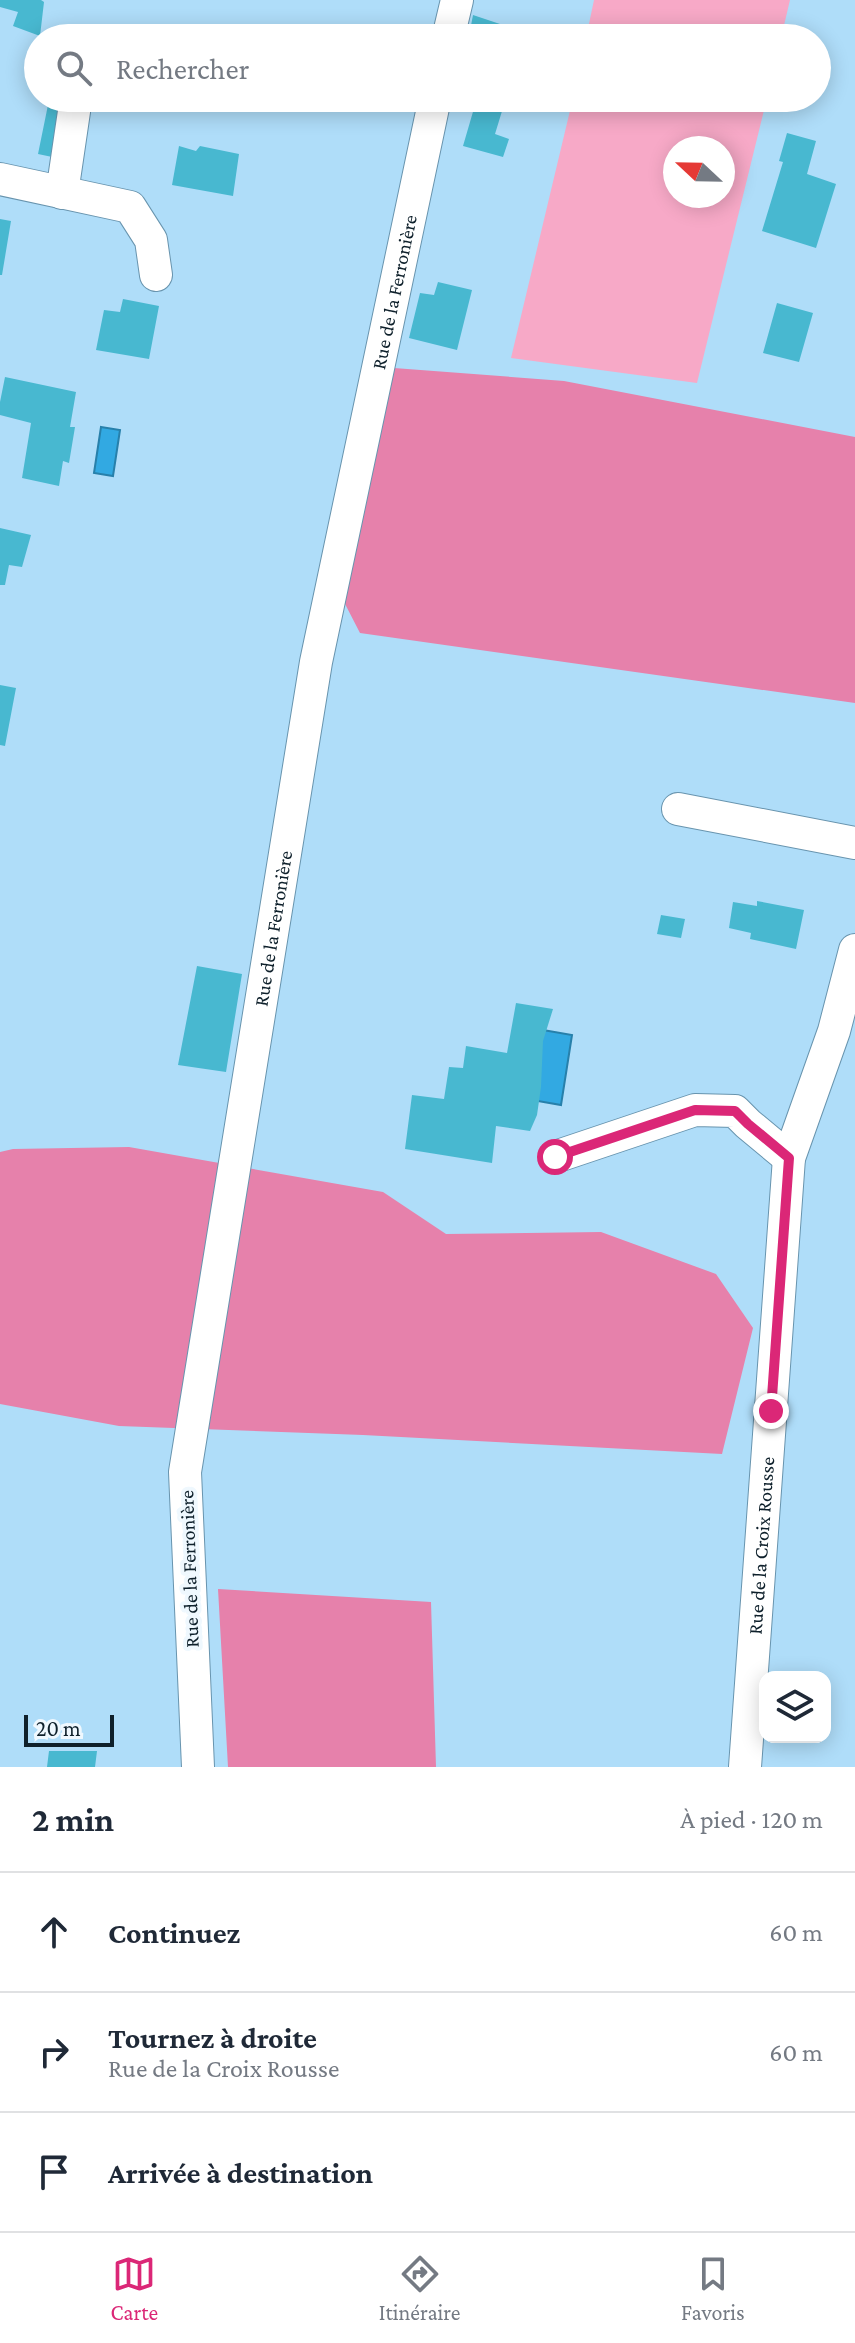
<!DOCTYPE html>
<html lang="fr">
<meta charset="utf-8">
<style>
body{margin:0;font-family:"Crimson Pro",serif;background:#f6f6f7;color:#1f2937}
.controls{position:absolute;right:24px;bottom:24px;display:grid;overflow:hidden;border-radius:16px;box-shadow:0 4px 20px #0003}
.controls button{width:72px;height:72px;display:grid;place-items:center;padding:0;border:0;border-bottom:2px solid #e0e1e3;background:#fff;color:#1f2937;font:40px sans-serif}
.compass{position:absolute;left:663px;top:136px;width:72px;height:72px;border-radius:50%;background:#fff;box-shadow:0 4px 20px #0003;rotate:292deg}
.scale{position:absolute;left:24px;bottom:20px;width:90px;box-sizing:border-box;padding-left:8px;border:4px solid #0e202b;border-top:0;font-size:22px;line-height:28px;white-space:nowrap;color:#0e202b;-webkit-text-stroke:6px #eff8fe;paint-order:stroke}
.stop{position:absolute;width:24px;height:24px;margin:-18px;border:6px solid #db2777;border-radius:50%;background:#fff}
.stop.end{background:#db2777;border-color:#fff;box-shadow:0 2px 8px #0008}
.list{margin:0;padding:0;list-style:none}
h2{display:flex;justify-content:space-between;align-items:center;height:104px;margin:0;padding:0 32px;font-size:34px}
h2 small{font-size:26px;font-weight:400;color:#747a83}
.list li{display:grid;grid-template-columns:52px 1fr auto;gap:24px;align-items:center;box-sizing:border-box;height:120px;padding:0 32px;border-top:2px solid #e0e1e3}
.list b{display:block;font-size:30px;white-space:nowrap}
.list p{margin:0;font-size:26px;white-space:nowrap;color:#747a83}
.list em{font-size:26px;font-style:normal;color:#747a83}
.icon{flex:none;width:44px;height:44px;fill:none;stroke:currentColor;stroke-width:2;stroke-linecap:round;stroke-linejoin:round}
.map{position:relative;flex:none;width:855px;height:1767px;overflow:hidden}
.search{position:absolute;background:#fff;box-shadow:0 4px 20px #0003;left:24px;right:24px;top:24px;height:88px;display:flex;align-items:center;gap:20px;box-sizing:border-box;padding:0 28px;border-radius:44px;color:#747a83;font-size:30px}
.sheet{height:464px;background:#fff}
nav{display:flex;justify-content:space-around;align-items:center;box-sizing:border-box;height:112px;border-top:2px solid #e0e1e3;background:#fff;font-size:22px;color:#747a83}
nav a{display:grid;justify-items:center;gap:4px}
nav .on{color:#db2777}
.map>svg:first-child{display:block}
.green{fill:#f7a9c7;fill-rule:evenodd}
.forest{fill:#e681ab}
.water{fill:#32a9e2;stroke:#2780ab;stroke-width:2}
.building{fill:#48b8d0}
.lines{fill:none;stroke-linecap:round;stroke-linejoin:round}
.minor-casing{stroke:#6894ae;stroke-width:34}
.minor{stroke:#fff;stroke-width:32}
.route{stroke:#db2777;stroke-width:10}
.labels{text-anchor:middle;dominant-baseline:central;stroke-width:8;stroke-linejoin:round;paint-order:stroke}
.street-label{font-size:20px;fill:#0e202b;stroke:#eff8fe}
</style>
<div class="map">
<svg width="855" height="1767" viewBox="0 0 855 1767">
<rect width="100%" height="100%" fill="#afddf9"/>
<!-- green -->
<path class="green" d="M 594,0 L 790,0 L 781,38 L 586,38 Z
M 573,98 L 767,98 L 697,383 L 511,358 ZM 675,148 L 723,148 L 723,196 L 675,196 Z"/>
<!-- forest -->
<path class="forest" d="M 394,368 L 564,381 L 855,437 L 855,703 L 360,633 L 343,600 Z
M 129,1147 L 383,1192 L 446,1234 L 601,1232 L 716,1274 L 753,1328 L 722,1454 L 363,1435 L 119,1426 L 0,1404 L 0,1152 L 13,1149 Z
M 218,1589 L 431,1602 L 436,1767 L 228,1767 Z"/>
<!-- water -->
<path class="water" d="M 101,427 L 120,430 L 113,476 L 94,473 Z
M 543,1030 L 572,1035 L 561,1105 L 532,1100 Z"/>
<!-- building -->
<path class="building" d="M 0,0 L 41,0 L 44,2 L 40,36 L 13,26 L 18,12 L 0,7 Z
M 473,15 L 503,25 L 499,38 L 477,38 L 469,36 Z
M 146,26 L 179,33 L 178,38 L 144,38 Z
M 477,98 L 506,98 L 495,134 L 509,139 L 503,157 L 463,146 Z
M 49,100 L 68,103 L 57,158 L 38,154 Z
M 787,133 L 816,141 L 807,174 L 836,184 L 816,248 L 762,231 L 783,162 L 779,161 Z
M 179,146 L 196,151 L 200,146 L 239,154 L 233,196 L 172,185 Z
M 0,219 L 11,221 L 2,275 L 0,275 Z
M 438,282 L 472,290 L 457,350 L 409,338 L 420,293 L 434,295 Z
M 123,299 L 159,306 L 149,359 L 96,350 L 104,310 L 120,312 Z
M 777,303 L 813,313 L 799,362 L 763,353 Z
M 5,377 L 76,392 L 70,427 L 75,427 L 69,463 L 63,461 L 59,486 L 22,478 L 31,423 L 0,415 L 0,402 Z
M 0,528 L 31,535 L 22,567 L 9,565 L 5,585 L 0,585 Z
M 0,685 L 16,688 L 5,746 L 0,745 Z
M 757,901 L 804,910 L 796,949 L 750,939 L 751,933 L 729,928 L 733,902 L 757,906 Z
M 661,915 L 685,919 L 681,938 L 657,934 Z
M 197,966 L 242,974 L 226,1072 L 178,1065 Z
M 516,1003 L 553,1009 L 543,1041 L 541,1087 L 537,1115 L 530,1131 L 496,1126 L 492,1163 L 405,1149 L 412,1095 L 444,1099 L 449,1067 L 463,1068 L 466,1046 L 507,1053 Z
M 49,1751 L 97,1751 L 95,1767 L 47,1767 Z"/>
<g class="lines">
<!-- minor casing -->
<g class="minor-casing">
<g id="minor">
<path d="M 448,38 L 457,0"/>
<path d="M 0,179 L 130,207 L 151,240 L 156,275"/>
<path d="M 62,193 L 76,98"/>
<path d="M 678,809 L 855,843"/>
<path d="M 555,1157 L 695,1110 L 735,1111 L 748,1124 L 789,1158"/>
<path id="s1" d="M 198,1767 L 185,1472 L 316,662 L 435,98"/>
<path id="s2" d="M 745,1767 L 789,1158 L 834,1031 L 855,950"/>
</g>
</g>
<!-- minor -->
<use href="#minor" class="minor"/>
</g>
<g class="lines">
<!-- route -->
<path class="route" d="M 555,1157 L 695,1110 L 735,1111 L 748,1124 L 789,1158 L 771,1411"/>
</g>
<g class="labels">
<!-- street labels -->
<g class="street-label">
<text stroke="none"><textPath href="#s1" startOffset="1494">Rue de la Ferronière</textPath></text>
<text stroke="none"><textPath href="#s1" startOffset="846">Rue de la Ferronière</textPath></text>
<text stroke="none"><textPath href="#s2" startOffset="222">Rue de la Croix Rousse</textPath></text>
<text transform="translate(189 1569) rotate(-92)">Rue de la Ferronière</text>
</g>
</g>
</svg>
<div class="controls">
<button><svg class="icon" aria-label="layers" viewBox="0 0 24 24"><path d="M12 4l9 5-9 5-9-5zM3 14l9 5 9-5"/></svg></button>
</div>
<svg class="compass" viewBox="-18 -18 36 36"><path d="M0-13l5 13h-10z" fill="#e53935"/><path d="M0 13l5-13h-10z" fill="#747a83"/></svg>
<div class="scale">20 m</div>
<div class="stop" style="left:555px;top:1157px"></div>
<div class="stop end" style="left:771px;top:1411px"></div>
<div class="search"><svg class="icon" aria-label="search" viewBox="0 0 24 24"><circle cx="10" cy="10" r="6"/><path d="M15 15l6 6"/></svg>Rechercher</div>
</div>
<section class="sheet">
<h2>2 min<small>À pied · 120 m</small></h2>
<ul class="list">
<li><svg class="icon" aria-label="ahead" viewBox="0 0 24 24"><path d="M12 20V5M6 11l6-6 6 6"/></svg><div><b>Continuez</b></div><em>60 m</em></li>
<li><svg class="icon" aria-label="right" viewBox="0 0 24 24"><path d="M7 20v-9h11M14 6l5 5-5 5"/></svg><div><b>Tournez à droite</b><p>Rue de la Croix Rousse</p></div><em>60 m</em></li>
<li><svg class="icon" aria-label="arrive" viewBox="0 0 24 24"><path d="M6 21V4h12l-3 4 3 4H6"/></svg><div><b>Arrivée à destination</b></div></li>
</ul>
</section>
<nav>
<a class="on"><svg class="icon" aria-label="map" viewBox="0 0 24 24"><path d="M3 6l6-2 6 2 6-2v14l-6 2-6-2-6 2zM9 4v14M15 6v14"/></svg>Carte</a>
<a><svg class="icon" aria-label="directions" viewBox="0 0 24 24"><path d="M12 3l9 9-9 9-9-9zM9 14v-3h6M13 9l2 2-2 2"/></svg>Itinéraire</a>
<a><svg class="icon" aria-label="saved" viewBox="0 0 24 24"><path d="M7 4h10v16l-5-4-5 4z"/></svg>Favoris</a>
</nav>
